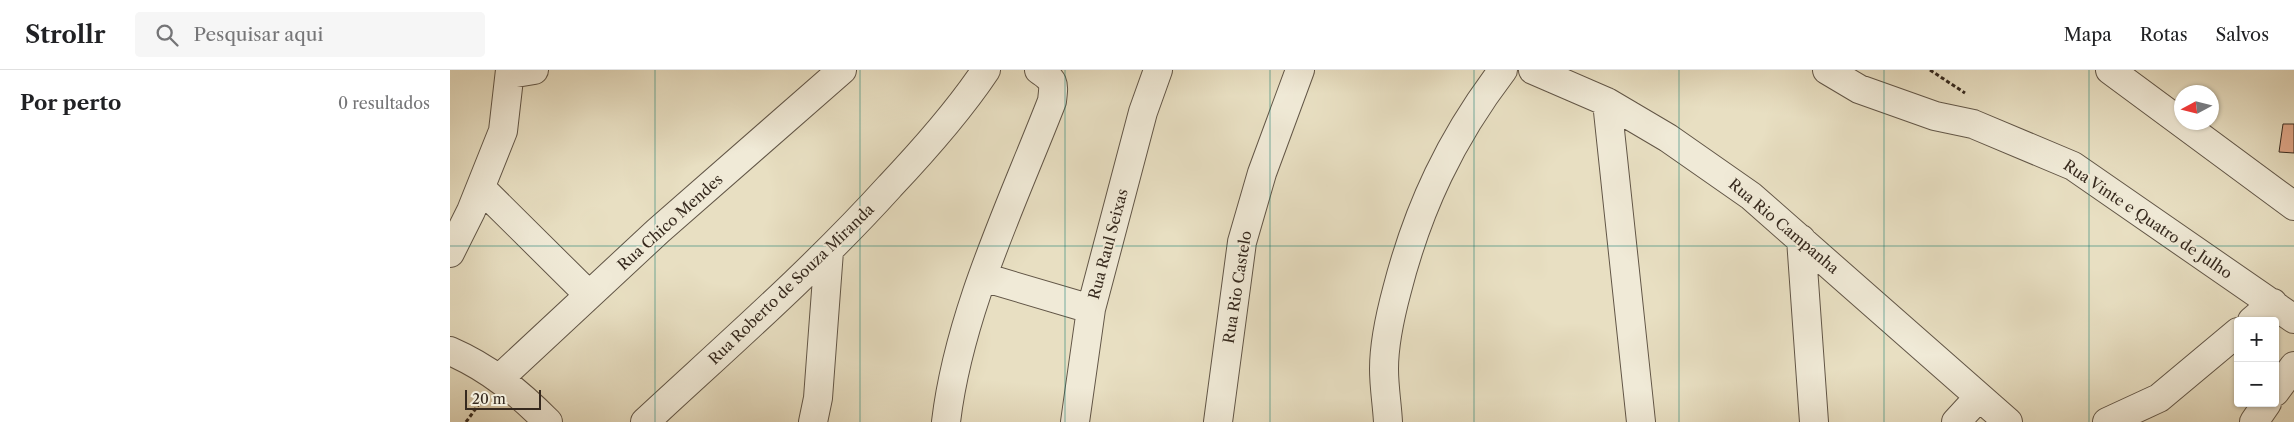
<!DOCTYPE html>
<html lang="pt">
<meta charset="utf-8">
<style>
body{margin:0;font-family:"Libre Caslon Text",serif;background:#f6f6f6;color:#202124}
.controls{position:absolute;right:15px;bottom:15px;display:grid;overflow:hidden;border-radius:5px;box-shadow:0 1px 4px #0004}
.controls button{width:45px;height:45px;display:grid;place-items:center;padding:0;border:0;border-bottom:1px solid #e0e0e0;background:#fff;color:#202124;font:25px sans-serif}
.compass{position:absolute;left:1724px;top:15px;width:45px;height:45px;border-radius:50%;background:#fff;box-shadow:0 1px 4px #0004;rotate:263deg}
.scale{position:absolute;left:15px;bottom:12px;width:76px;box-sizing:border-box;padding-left:5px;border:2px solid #36291e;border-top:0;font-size:14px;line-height:18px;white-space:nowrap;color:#36291e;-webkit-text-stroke:4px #f0ead7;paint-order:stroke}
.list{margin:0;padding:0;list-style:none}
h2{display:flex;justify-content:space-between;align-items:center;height:65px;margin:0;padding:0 20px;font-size:21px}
h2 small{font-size:16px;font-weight:400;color:#757577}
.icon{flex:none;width:28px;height:28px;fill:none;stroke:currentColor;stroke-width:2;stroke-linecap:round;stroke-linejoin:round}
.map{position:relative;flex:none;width:1844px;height:352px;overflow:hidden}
header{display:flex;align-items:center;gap:30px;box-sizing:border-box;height:70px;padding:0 25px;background:#fff;border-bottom:1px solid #e0e0e0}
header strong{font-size:24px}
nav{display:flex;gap:28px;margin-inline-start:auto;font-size:18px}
.search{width:350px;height:45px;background:#f6f6f6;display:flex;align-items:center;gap:12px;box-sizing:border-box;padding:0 18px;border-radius:5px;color:#757577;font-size:19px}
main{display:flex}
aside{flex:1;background:#fff}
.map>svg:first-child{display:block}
.building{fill:#e2a88a;stroke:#36291e}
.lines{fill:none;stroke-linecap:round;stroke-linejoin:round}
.minor-casing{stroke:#625647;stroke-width:30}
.path{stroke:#36291e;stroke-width:3;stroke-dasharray:4 2.5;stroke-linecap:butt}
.minor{stroke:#f0ead7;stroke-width:28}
.grid{fill:none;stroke:#0f766e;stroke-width:1;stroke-opacity:0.55}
.labels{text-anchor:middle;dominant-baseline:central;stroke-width:4;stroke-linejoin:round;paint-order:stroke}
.street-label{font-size:15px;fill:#36291e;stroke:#f0ead7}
</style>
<header>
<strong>Strollr</strong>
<div class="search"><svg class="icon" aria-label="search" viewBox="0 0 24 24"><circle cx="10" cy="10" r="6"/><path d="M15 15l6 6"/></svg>Pesquisar aqui</div>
<nav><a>Mapa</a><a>Rotas</a><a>Salvos</a></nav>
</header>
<main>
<aside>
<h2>Por perto<small>0 resultados</small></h2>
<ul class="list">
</ul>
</aside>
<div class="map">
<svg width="1844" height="352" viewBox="0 0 1844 352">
<rect width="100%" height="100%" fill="#e8dfc2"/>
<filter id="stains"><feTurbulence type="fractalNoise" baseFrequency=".004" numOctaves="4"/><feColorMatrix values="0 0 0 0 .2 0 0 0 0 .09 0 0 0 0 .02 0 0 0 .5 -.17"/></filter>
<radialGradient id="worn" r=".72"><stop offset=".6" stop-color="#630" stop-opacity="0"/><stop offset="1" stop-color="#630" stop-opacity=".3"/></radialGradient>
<!-- building -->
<path class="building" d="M 1833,54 L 1844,54 L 1844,83 L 1829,82 Z"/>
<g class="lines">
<!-- minor casing -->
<g class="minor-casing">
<path id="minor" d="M 1083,0 L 1157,32 L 1218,68 L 1301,126 L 1558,352
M 1377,0 L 1409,19 L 1485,46 L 1523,54 L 1623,96 L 1844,249
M 1660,0 L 1844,136
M 60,4 L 84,0
M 1157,32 L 1191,352
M 31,118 L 139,225
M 1351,169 L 1364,352
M 0,183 L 21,141 L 53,61 L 60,0
M 533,207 L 641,239
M 1802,251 L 1823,233
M 0,281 C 39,298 68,322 98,352
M 50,308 L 208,161 L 392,0
M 1825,322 L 1844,296
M 195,352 C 278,275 364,200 440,116 C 475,79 508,42 536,0
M 363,352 L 368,328 L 379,181
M 496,352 C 509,242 562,134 602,31 C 604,13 605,11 589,0
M 625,352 L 641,239 L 693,42 L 708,0
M 768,352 L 792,172 L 812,103 L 850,0
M 938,352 C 937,334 934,317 934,299 C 934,273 940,246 947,220 C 968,138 1001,68 1053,0
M 1506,352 L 1529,327
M 1657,352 L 1709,328 L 1788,262
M 1804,352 L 1817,333"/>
</g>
<!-- path -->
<path class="path" d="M 1480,0 L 1515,23
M 16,352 L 32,330"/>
<!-- minor -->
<use href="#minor" class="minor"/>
</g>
<!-- grid -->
<path class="grid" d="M 205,0 L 205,352M 410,0 L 410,352M 615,0 L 615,352M 820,0 L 820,352M 1024,0 L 1024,352M 1229,0 L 1229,352M 1434,0 L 1434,352M 1639,0 L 1639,352M 0,176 L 1844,176"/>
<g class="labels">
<!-- street labels -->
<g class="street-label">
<text transform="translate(1698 149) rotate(34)">Rua Vinte e Quatro de Julho</text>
<text transform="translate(220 152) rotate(-42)">Rua Chico Mendes</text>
<text transform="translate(1334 156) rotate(40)">Rua Rio Campanha</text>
<text transform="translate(658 174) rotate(-75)">Rua Raul Seixas</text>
<text transform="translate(341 214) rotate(-44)">Rua Roberto de Souza Miranda</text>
<text transform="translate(787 217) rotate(-81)">Rua Rio Castelo</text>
</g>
</g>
<rect width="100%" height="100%" filter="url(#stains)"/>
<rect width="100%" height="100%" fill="url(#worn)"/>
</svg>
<div class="controls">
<button>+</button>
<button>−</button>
</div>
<svg class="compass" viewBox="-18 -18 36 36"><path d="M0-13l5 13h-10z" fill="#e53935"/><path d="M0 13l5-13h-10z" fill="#757577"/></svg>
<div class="scale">20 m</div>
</div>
</main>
